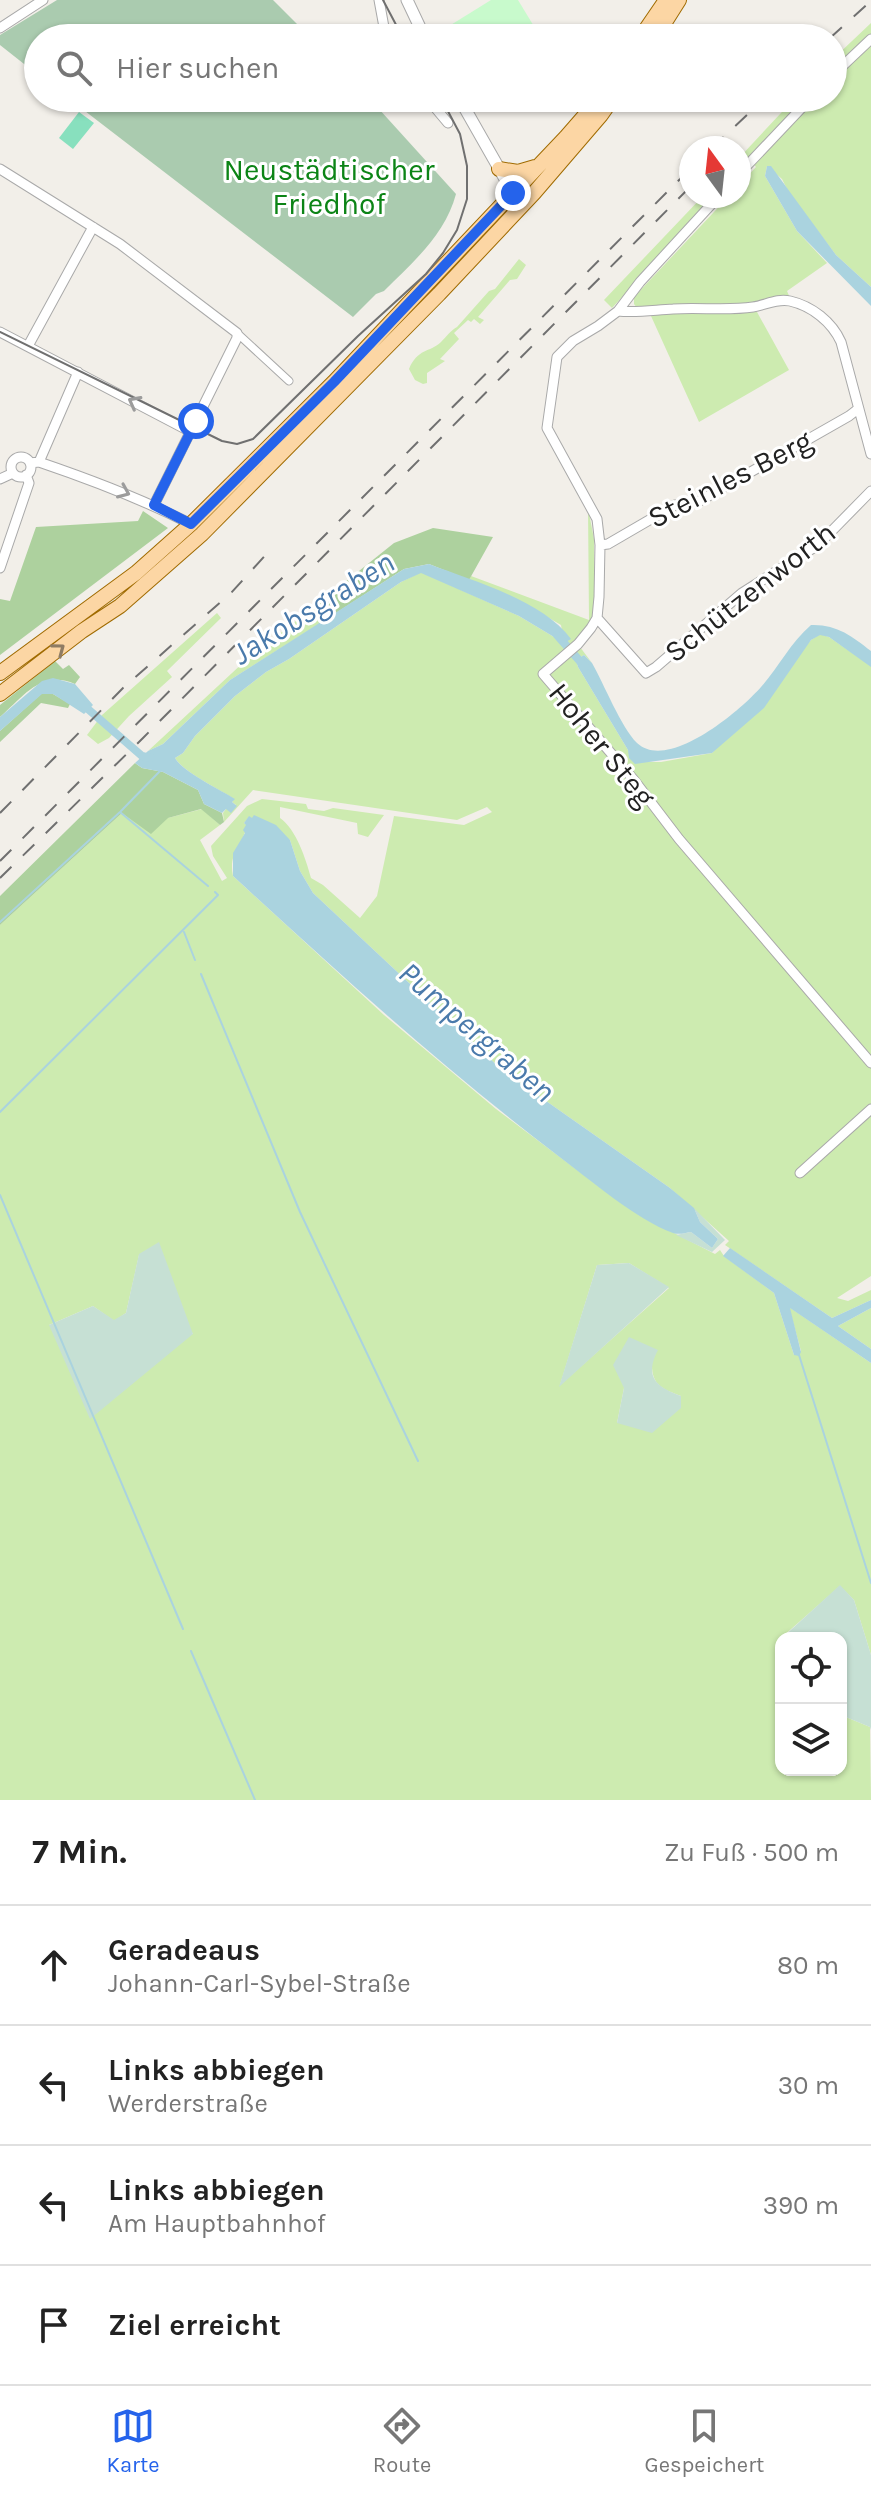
<!DOCTYPE html>
<html lang="de">
<meta charset="utf-8">
<style>
body{margin:0;font-family:Karla,sans-serif;background:#f6f6f6;color:#222}
.controls{position:absolute;right:24px;bottom:24px;display:grid;overflow:hidden;border-radius:16px;box-shadow:0 2px 6px #0004}
.controls button{width:72px;height:72px;display:grid;place-items:center;padding:0;border:0;border-bottom:2px solid #e0e0e0;background:#fff;color:#222;font:40px sans-serif}
.compass{position:absolute;left:679px;top:136px;width:72px;height:72px;border-radius:50%;background:#fff;box-shadow:0 2px 6px #0004;rotate:345deg}
.stop{position:absolute;width:24px;height:24px;margin:-18px;border:6px solid #2563eb;border-radius:50%;background:#fff}
.stop.end{background:#2563eb;border-color:#fff;box-shadow:0 2px 8px #0008}
.list{margin:0;padding:0;list-style:none}
h2{display:flex;justify-content:space-between;align-items:center;height:104px;margin:0;padding:0 32px;font-size:34px}
h2 small{font-size:26px;font-weight:400;color:#767676}
.list li{display:grid;grid-template-columns:52px 1fr auto;gap:24px;align-items:center;box-sizing:border-box;height:120px;padding:0 32px;border-top:2px solid #e0e0e0}
.list b{display:block;font-size:30px;white-space:nowrap}
.list p{margin:0;font-size:26px;white-space:nowrap;color:#767676}
.list em{font-size:26px;font-style:normal;color:#767676}
.icon{flex:none;width:44px;height:44px;fill:none;stroke:currentColor;stroke-width:2;stroke-linecap:round;stroke-linejoin:round}
.map{position:relative;flex:none;width:871px;height:1800px;overflow:hidden}
.search{position:absolute;background:#fff;box-shadow:0 2px 6px #0004;left:24px;right:24px;top:24px;height:88px;display:flex;align-items:center;gap:20px;box-sizing:border-box;padding:0 28px;border-radius:44px;color:#767676;font-size:30px}
.sheet{height:584px;background:#fff}
nav{display:flex;justify-content:space-around;align-items:center;box-sizing:border-box;height:112px;border-top:2px solid #e0e0e0;background:#fff;font-size:22px;color:#767676}
nav a{display:grid;justify-items:center;gap:4px}
nav .on{color:#2563eb}
.map>svg:first-child{display:block}
.grass{fill:#cdebb0;fill-rule:evenodd}
.forest{fill:#add19e}
.wetland{fill:#c6e0d4}
.cemetery{fill:#aacbaf}
.park{fill:#c8facc}
.pitch{fill:#88e0be}
.water{fill:#aad3df}
.lines{fill:none;stroke-linecap:round;stroke-linejoin:round}
.stream{stroke:#aad3df;stroke-width:2}
.canal{stroke:#aad3df;stroke-width:8}
.pedestrian-casing{stroke:#a9a9a9;stroke-width:9}
.minor-casing{stroke:#a9a9a9;stroke-width:11}
.tertiary-casing{stroke:#a9a9a9;stroke-width:13}
.primary-casing{stroke:#a06b00;stroke-width:16}
.pedestrian{stroke:#fff;stroke-width:7}
.minor{stroke:#fff;stroke-width:9}
.tertiary{stroke:#fff;stroke-width:11}
.primary{stroke:#fcd6a4;stroke-width:14}
.tram{stroke:#707070;stroke-width:2}
.rail{stroke:#707070;stroke-width:2;stroke-dasharray:16 16;stroke-linecap:butt}
.oneway{stroke:#9c9c9c}
.oneway2{stroke:#8f7c63}
.route{stroke:#2563eb;stroke-width:10}
.labels{text-anchor:middle;dominant-baseline:central;stroke-width:6;stroke-linejoin:round;paint-order:stroke}
.park-label{font-size:30px;fill:#0c8416;stroke:#fff}
.street-label{font-size:30px;fill:#222;stroke:#fff}
.water-label{font-size:32px;font-style:italic;fill:#4a7aab;stroke:#fff}
</style>
<div class="map">
<svg width="871" height="1800" viewBox="0 0 871 1800">
<rect width="100%" height="100%" fill="#f2efe9"/>
<!-- grass -->
<path class="grass" d="M 871,23 L 871,287 L 836,255 L 789,193 L 782,179 L 767,166 L 765,176 L 797,231 L 827,263 L 787,291 L 790,298 L 751,306 L 637,308 L 634,304 L 634,297 L 729,196 L 739,196 L 739,185 L 756,167 L 749,159 L 739,169 L 739,158 L 795,98 L 833,98 L 833,59 Z
M 703,196 L 715,196 L 612,308 L 604,300 Z
M 519,259 L 526,265 L 517,279 L 510,280 L 478,317 L 484,320 L 480,324 L 474,319 L 471,322 L 468,320 L 454,333 L 459,339 L 440,359 L 445,361 L 427,373 L 427,383 L 423,384 L 415,380 L 409,369 C 418,348 429,353 441,342 C 447,336 450,331 457,327 L 489,291 L 495,289 Z
M 757,312 L 789,370 L 699,422 L 651,316 L 656,314 Z
M 588,508 L 594,539 L 594,611 L 580,647 L 592,663 L 584,655 L 576,660 L 578,667 L 628,750 L 640,762 L 661,762 L 712,753 L 811,640 L 820,634 L 829,637 L 871,666 L 871,1276 L 837,1298 L 848,1301 L 871,1290 L 871,1300 L 832,1318 L 725,1245 L 729,1241 L 670,1188 L 502,1070 L 313,893 L 300,871 L 290,840 L 249,817 L 244,823 L 247,825 C 243,846 228,852 233,876 L 384,1015 L 496,1109 L 605,1191 L 645,1218 L 715,1254 L 720,1250 L 724,1256 L 774,1293 L 794,1355 L 801,1351 L 789,1307 L 871,1363 L 871,1655 L 854,1600 L 840,1586 L 781,1638 L 781,1770 L 841,1770 L 841,1715 L 870,1727 L 871,1800 L 0,1800 L 0,925 L 122,813 L 168,818 L 202,809 L 220,825 L 200,840 L 222,881 L 227,878 L 213,856 L 211,846 L 247,806 L 262,799 L 306,804 L 308,809 L 324,811 L 333,808 L 384,815 L 368,837 L 358,834 L 357,823 L 280,807 L 280,818 C 296,829 306,859 311,878 L 323,885 L 360,918 L 377,896 L 394,816 L 464,825 L 492,812 L 487,807 L 457,820 L 253,790 L 224,822 L 223,813 L 226,809 L 236,805 L 232,802 L 234,799 C 218,788 184,773 175,758 L 183,753 L 195,736 L 235,696 L 266,672 L 289,659 L 401,582 L 421,572 L 519,616 L 564,643 L 561,625 L 525,604 L 469,580 L 471,576 L 589,620 ZM 139,1255 L 193,1334 L 49,1325 L 93,1306 L 114,1321 L 126,1313 ZM 629,1263 L 669,1288 L 560,1385 L 597,1265 ZM 652,1362 C 651,1385 662,1389 681,1396 L 617,1423 L 624,1388 Z
M 314,607 L 319,624 L 230,680 L 163,744 L 148,751 L 246,660 Z
M 217,613 L 221,618 L 167,671 L 172,677 L 129,716 L 109,738 L 98,744 L 87,735 L 102,715 Z
M 871,1308 L 871,1349 L 838,1326 Z"/>
<!-- forest -->
<path class="forest" d="M 143,511 L 168,528 L 0,655 L 0,599 L 10,601 L 36,527 L 138,521 Z
M 433,528 L 493,537 L 469,580 L 429,564 L 404,569 L 319,624 L 314,607 L 394,543 Z
M 55,661 L 63,669 L 69,665 L 80,677 L 75,684 C 41,669 23,697 0,717 L 0,705 Z
M 41,694 L 53,694 L 70,704 L 68,708 L 41,703 L 0,742 L 0,731 Z
M 135,763 L 142,768 L 163,772 L 198,790 L 204,804 L 222,813 L 224,822 L 220,825 L 201,809 L 168,818 L 151,834 L 122,813 L 0,925 L 0,896 Z"/>
<!-- wetland -->
<path class="wetland" d="M 694,1208 L 725,1240 L 712,1252 L 676,1235 L 691,1232 L 712,1248 L 718,1239 L 700,1222 Z
M 159,1242 L 193,1334 L 90,1419 L 49,1325 L 93,1306 L 114,1320 L 126,1313 L 139,1254 Z
M 629,1263 L 669,1287 L 559,1387 L 597,1265 Z
M 629,1337 L 658,1350 C 644,1377 656,1387 681,1396 L 681,1408 L 652,1433 L 617,1423 L 624,1388 L 613,1365 Z
M 840,1585 L 854,1600 L 871,1655 L 871,1730 L 870,1727 L 841,1715 L 841,1638 L 782,1638 Z"/>
<!-- cemetery -->
<path class="cemetery" d="M 57,0 L 273,0 L 311,38 L 38,38 L 38,75 L 0,45 L 0,35 Z
M 68,98 L 369,98 L 456,194 C 445,235 413,262 384,291 L 376,294 L 353,317 Z"/>
<!-- park -->
<path class="park" d="M 491,0 L 518,0 L 535,28 L 517,38 L 445,38 L 441,31 Z"/>
<!-- pitch -->
<path class="pitch" d="M 79,112 L 94,123 L 73,149 L 59,138 Z"/>
<!-- water -->
<path class="water" d="M 767,166 L 771,166 L 836,255 L 871,287 L 871,306 L 797,231 L 765,176 Z
M 429,564 C 473,581 542,600 571,639 L 564,643 L 519,616 L 421,573 L 401,582 L 289,659 L 266,672 L 235,696 L 195,736 L 183,753 L 175,758 C 183,772 219,789 235,799 L 232,802 L 237,806 L 231,813 L 226,809 L 222,813 L 204,804 L 198,790 L 163,772 L 142,768 L 135,763 L 148,751 L 163,744 L 230,680 L 404,569 Z
M 811,625 C 836,624 852,636 871,651 L 871,667 L 829,637 L 820,635 L 811,640 L 764,708 L 712,753 L 635,764 L 629,758 L 628,750 L 578,667 L 576,660 L 584,655 L 592,663 C 604,684 621,727 637,743 C 668,772 740,711 761,687 C 779,667 790,643 811,625 Z
M 53,678 L 75,684 L 93,705 L 84,714 L 53,694 L 42,694 L 0,731 L 0,717 L 42,681 Z
M 254,815 L 276,825 L 290,840 L 300,871 L 313,893 L 502,1070 L 670,1188 L 694,1208 L 700,1222 L 718,1239 L 712,1248 L 691,1232 C 685,1233 679,1235 673,1233 C 637,1220 589,1179 557,1155 C 443,1068 338,973 233,876 L 233,853 L 245,833 L 243,830 L 246,825 L 244,823 L 249,816 L 252,818 Z
M 730,1248 L 832,1318 L 871,1300 L 871,1308 L 838,1326 L 871,1349 L 871,1363 L 790,1308 L 801,1352 L 799,1356 L 794,1355 L 774,1293 L 723,1256 Z"/>
<g class="lines">
<!-- stream -->
<path class="stream" d="M 121,811 L 161,770
M 0,922 L 120,812 L 208,886
M 184,932 L 195,960
M 201,974 L 300,1212 L 418,1461
M 0,1112 L 218,895 L 215,892
M 0,1195 L 183,1629
M 799,1355 L 871,1583
M 191,1651 L 255,1800"/>
<!-- canal -->
<path class="canal" d="M 557,635 L 585,667
M 81,703 L 142,756 L 151,758"/>
<!-- pedestrian casing -->
<g class="pedestrian-casing">
<path id="pedestrian" d="M 237,333 L 289,381"/>
</g>
<!-- minor casing -->
<g class="minor-casing">
<path id="minor" d="M 379,0 L 386,38
M 0,28 L 43,0
M 833,75 L 871,39
M 427,98 L 448,123
M 0,169 L 120,244 L 237,333 L 237,338 L 154,505
M 739,174 L 811,98
M 719,196 L 640,282 L 618,311 L 598,326 L 573,341 L 557,357 L 547,428 L 597,519 L 600,545 L 599,597 L 597,618 L 591,628 L 578,644 L 543,674 L 634,780 L 679,839 L 871,1063
M 618,311 C 636,313 654,310 673,309 C 699,307 727,311 753,307 C 766,305 777,298 790,301 C 812,306 832,322 841,342 L 871,454
M 0,332 L 191,432
M 28,346 L 93,227
M11 467a10 10 0 1 1 20 0a10 10 0 1 1-20 0Z
M 39,462 C 92,480 142,499 191,524
M 30,463 L 39,462 L 78,372
M 0,479 L 13,473
M 600,545 L 608,544 L 675,505 L 698,502 L 849,416 L 858,409
M 0,568 L 29,483 L 26,475
M 597,618 L 646,673 L 656,667 L 742,593 L 818,545 L 871,491
M 800,1173 L 871,1109"/>
</g>
<!-- tertiary casing -->
<g class="tertiary-casing">
<path id="tertiary" d="M 407,0 L 425,38
M 459,98 L 513,193"/>
</g>
<!-- primary casing -->
<g class="primary-casing">
<path id="primary" d="M 640,38 L 666,0
M 655,38 L 679,0
M 499,169 L 518,172 L 535,167
M 0,673 L 136,573 L 191,524 L 334,382 L 566,137 L 600,98
M 0,694 L 82,631 L 120,606 L 202,534 L 439,294 L 534,193 L 601,115 L 613,98"/>
</g>
<!-- pedestrian -->
<use href="#pedestrian" class="pedestrian"/>
<!-- minor -->
<use href="#minor" class="minor"/>
<!-- tertiary -->
<use href="#tertiary" class="tertiary"/>
<!-- primary -->
<use href="#primary" class="primary"/>
<!-- tram -->
<path class="tram" d="M 383,0 L 403,38
M 0,332 L 222,441 L 237,444 L 253,439 L 358,336 L 426,274 L 443,253 L 457,230 L 467,199 L 467,166 L 460,134 L 441,98"/>
<!-- rail -->
<path class="rail" d="M 830,38 L 871,1
M 712,148 L 765,98
M 0,813 L 123,688 L 231,593 L 272,548
M 0,861 L 691,168
M 0,878 L 143,738 L 691,186"/>
</g>
<!-- one-way arrows -->
<defs><path id="oneway-chevron" d="M-2-3.5L2.5 0L-2 3.5" fill="none" stroke-width="1.6" stroke-linecap="round" stroke-linejoin="round" transform="scale(2)"/></defs>
<g class="oneway">
<use href="#oneway-chevron" transform="translate(134 402) rotate(-152)"/>
<use href="#oneway-chevron" transform="translate(124 492) rotate(23)"/>
</g>
<use class="oneway2" href="#oneway-chevron" transform="translate(59 649) rotate(-37)"/>
<g class="lines">
<!-- route -->
<path class="route" d="M 196,421 L 154,505 L 191,524 L 334,382 L 513,193"/>
</g>
<g class="labels">
<!-- park labels -->
<g class="park-label">
<text x="329" y="170">Neustädtischer<tspan x="329" dy="34">Friedhof</tspan></text>
</g>
<!-- street labels -->
<g class="street-label">
<text transform="translate(730 479) rotate(-27)">Steinles Berg</text>
<text transform="translate(750 592) rotate(-38)">Schützenworth</text>
<text transform="translate(602 745) rotate(51)">Hoher Steg</text>
</g>
<!-- water labels -->
<g class="water-label">
<text transform="translate(313 608) rotate(-32)">Jakobsgraben</text>
<text transform="translate(477 1032) rotate(41)">Pumpergraben</text>
</g>
</g>
</svg>
<div class="controls">
<button><svg class="icon" aria-label="locate" viewBox="0 0 24 24"><circle cx="12" cy="12" r="6"/><path d="M12 2v4M12 18v4M2 12h4M18 12h4"/></svg></button>
<button><svg class="icon" aria-label="layers" viewBox="0 0 24 24"><path d="M12 4l9 5-9 5-9-5zM3 14l9 5 9-5"/></svg></button>
</div>
<svg class="compass" viewBox="-18 -18 36 36"><path d="M0-13l5 13h-10z" fill="#e53935"/><path d="M0 13l5-13h-10z" fill="#767676"/></svg>
<div class="stop" style="left:196px;top:421px"></div>
<div class="stop end" style="left:513px;top:193px"></div>
<div class="search"><svg class="icon" aria-label="search" viewBox="0 0 24 24"><circle cx="10" cy="10" r="6"/><path d="M15 15l6 6"/></svg>Hier suchen</div>
</div>
<section class="sheet">
<h2>7 Min.<small>Zu Fuß · 500 m</small></h2>
<ul class="list">
<li><svg class="icon" aria-label="ahead" viewBox="0 0 24 24"><path d="M12 20V5M6 11l6-6 6 6"/></svg><div><b>Geradeaus</b><p>Johann-Carl-Sybel-Straße</p></div><em>80 m</em></li>
<li><svg class="icon" aria-label="left" viewBox="0 0 24 24"><path d="M17 20v-9H6M10 6l-5 5 5 5"/></svg><div><b>Links abbiegen</b><p>Werderstraße</p></div><em>30 m</em></li>
<li><svg class="icon" aria-label="left" viewBox="0 0 24 24"><path d="M17 20v-9H6M10 6l-5 5 5 5"/></svg><div><b>Links abbiegen</b><p>Am Hauptbahnhof</p></div><em>390 m</em></li>
<li><svg class="icon" aria-label="arrive" viewBox="0 0 24 24"><path d="M6 21V4h12l-3 4 3 4H6"/></svg><div><b>Ziel erreicht</b></div></li>
</ul>
</section>
<nav>
<a class="on"><svg class="icon" aria-label="map" viewBox="0 0 24 24"><path d="M3 6l6-2 6 2 6-2v14l-6 2-6-2-6 2zM9 4v14M15 6v14"/></svg>Karte</a>
<a><svg class="icon" aria-label="directions" viewBox="0 0 24 24"><path d="M12 3l9 9-9 9-9-9zM9 14v-3h6M13 9l2 2-2 2"/></svg>Route</a>
<a><svg class="icon" aria-label="saved" viewBox="0 0 24 24"><path d="M7 4h10v16l-5-4-5 4z"/></svg>Gespeichert</a>
</nav>
